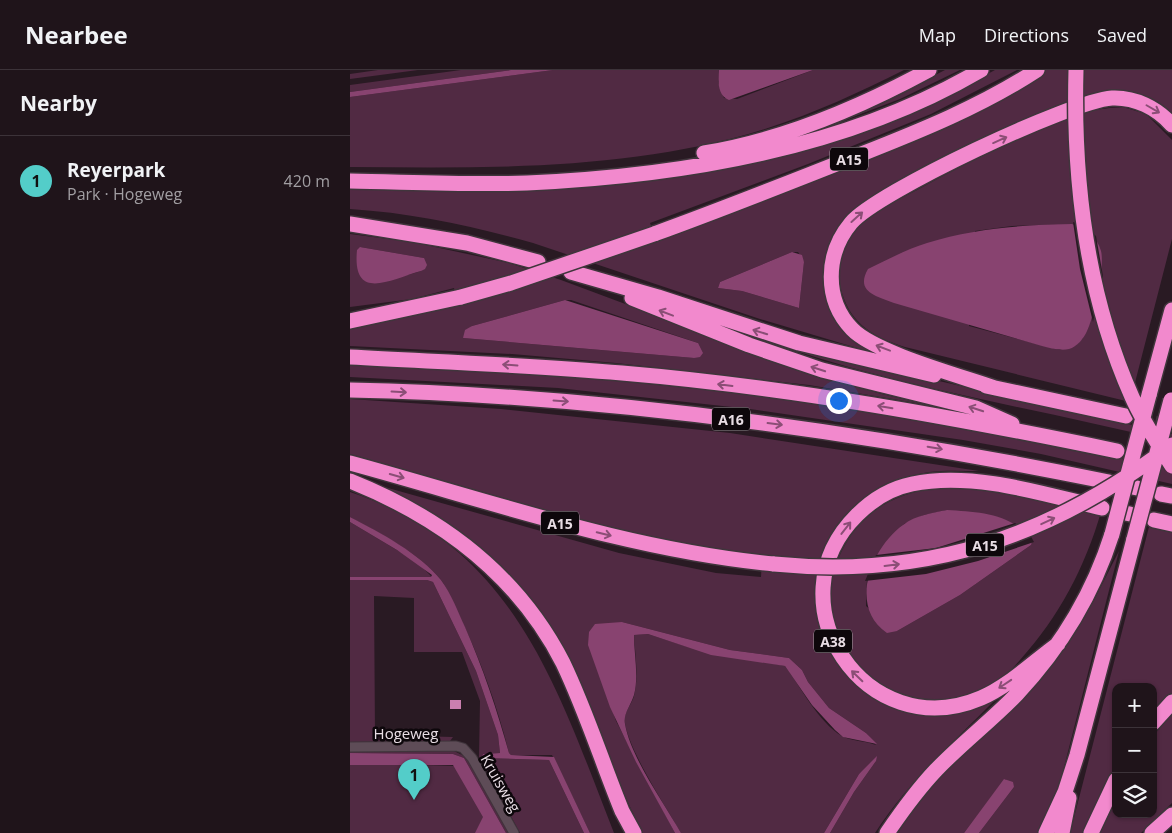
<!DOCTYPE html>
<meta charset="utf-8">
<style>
body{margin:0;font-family:"Open Sans",sans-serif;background:#2c2127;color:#f1f3f6}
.controls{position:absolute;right:15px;bottom:15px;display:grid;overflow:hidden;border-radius:10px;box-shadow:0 1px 4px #0004}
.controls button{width:45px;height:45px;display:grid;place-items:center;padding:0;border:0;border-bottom:1px solid #3c3339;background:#1f141a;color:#f1f3f6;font:25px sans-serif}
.you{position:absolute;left:488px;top:330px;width:18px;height:18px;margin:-12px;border:4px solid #fff;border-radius:50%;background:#1a73e8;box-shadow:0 0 0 8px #1a73e833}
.badge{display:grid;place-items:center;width:32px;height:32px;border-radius:50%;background:#53cdc9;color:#111;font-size:16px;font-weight:700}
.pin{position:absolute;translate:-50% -41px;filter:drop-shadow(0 1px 2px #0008)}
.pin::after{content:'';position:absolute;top:26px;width:18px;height:15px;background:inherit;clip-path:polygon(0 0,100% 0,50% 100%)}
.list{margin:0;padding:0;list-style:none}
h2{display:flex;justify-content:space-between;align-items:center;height:65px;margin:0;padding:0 20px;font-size:21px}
h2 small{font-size:16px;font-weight:400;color:#a19ea2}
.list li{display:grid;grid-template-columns:32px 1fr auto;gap:15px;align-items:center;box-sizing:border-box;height:90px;padding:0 20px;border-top:1px solid #3c3339}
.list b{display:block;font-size:19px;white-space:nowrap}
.list p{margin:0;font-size:16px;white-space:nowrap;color:#a19ea2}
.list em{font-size:16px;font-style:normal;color:#a19ea2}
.icon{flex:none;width:28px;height:28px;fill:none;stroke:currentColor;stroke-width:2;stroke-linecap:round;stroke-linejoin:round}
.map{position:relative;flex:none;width:822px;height:763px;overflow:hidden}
header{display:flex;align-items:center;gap:30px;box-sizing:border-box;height:70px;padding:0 25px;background:#1f141a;border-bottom:1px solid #3c3339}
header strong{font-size:24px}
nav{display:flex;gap:28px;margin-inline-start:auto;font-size:18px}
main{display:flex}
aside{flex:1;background:#1f141a}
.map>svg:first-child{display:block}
.green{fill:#512a43;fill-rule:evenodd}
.water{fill:#884370}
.pier{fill:#291a23}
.building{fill:#ca7faf}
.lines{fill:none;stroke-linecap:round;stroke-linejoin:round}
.highway-tunnel{stroke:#463740;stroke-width:15;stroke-dasharray:15 8;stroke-linecap:butt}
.street-casing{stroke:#40353c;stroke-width:11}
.highway-casing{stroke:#40353c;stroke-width:18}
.street{stroke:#5e4c57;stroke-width:9}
.highway{stroke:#f289cd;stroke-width:15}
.highway-bridge-casing{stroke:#40353c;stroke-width:18;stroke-linecap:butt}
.highway-bridge{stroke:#f289cd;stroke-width:15}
.oneway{stroke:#8b4e76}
.labels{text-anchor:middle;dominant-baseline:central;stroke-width:5;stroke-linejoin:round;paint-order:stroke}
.shield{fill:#0d070b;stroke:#a69da3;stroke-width:1}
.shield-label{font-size:14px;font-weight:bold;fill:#e8dde4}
.street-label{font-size:15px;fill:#e8dde4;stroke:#0d070b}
</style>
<header>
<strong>Nearbee</strong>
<nav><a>Map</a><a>Directions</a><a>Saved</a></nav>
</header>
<main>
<aside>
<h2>Nearby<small></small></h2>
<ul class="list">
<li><span class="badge">1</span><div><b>Reyerpark</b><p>Park · Hogeweg</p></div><em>420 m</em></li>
</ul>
</aside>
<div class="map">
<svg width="822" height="763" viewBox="0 0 822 763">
<rect width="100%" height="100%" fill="#291a23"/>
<!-- green -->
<path class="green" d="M 28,0 L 68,0 L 0,9 L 0,4 Z
M 111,0 L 162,0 L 0,22 L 0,15 Z
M 203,0 L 369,0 L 368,12 L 374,28 L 387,29 L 463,0 L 554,0 C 510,22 465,43 418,58 C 283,101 140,98 0,97 L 0,27 Z
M 595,0 L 610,0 L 550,29 L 484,54 L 538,29 Z
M 645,0 L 667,0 L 581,44 L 458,94 L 300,153 L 306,171 L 694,0 L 822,0 L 822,45 L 760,23 L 497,147 L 486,161 L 480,176 L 501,267 L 524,283 L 410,249 L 183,173 C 122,156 63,143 0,139 L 0,118 L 305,109 L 582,34 ZM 442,182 L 448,182 L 454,192 L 449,238 L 392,221 L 368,218 L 370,212 Z
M 773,37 L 796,44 L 822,70 L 822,169 L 780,332 L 555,277 C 525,268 501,254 492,223 C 485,201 491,176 506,159 C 522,141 546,131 567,120 C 620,91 675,63 732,43 C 745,39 760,38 773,37 ZM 722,154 L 733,268 L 726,275 L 710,280 L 619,256 L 625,161 L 662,156 Z
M 0,164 L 62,172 L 159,193 L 211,210 L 428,291 L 528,323 L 578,335 L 459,315 L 266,293 L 162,284 L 0,276 L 0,253 L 108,233 L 104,218 L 62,229 L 0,237 ZM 10,177 L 74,188 L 71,201 L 58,205 ZM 215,230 L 221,230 L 348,273 L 344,288 L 113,268 L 122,256 Z
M 444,278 L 822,364 L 822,372 C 696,340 567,321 443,280 Z
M 0,295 C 273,304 557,335 822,400 L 822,414 L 691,384 L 613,370 L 400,339 L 208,318 L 0,307 Z
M 0,329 L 151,339 L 380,363 L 629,401 C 613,401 595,400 579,402 C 522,412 477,448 467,507 L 470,508 L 470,545 L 477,574 L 505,612 L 515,620 L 535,632 L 646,629 C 602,674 560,709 525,763 L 480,763 L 504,722 L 526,691 L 509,704 L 474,763 L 331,763 C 319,742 271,669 275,647 C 276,640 282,633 284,626 C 289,606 285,585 284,565 L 298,564 L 338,577 L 435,596 C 451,617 468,652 492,666 C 501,671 516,671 526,675 L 516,663 L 479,638 L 458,612 L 452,600 L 439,588 L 380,580 L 272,552 L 254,615 L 266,651 L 325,763 L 292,763 L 196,554 L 52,428 L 31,416 L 269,483 L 366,503 L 411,507 L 412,488 L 307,472 L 0,384 Z
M 590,417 L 640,419 L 751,442 C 735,497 709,547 670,590 C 661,600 652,611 640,618 C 547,668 441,568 495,475 C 516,437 549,423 590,417 ZM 597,440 L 681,475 L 610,525 L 547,561 L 516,536 L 517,508 L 554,454 L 574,445 Z
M 0,422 C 165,476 207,618 264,763 L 240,763 L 202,685 L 161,685 L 159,683 C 147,635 130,588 108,543 C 103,532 98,519 91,510 C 68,482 31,464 0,447 Z
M 0,452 L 67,492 L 82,507 L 0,507 Z
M 800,453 L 822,458 L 822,625 L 803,646 L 803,617 L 766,617 L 766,702 L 737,763 L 720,763 Z
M 769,481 L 709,717 L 690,763 L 629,763 L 664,717 L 655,709 L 614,763 L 543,763 L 579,718 L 723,563 L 743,532 Z
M 0,510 L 77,510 L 83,512 L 126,601 L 148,665 L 150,683 L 133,684 L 131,688 L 199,690 L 234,763 L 170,763 L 129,687 L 130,631 L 112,582 L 64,582 L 64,528 L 24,526 L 25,665 L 103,667 L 100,671 L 0,672 Z
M 822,644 L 822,733 L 791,763 L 750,763 L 766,728 L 766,744 L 803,744 L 803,666 Z
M 0,679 L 102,680 L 116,687 L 121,693 L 160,763 L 156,763 L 114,688 L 103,684 L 0,683 Z
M 39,694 L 107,696 L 147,763 L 0,763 L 0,695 Z"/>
<!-- water -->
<path class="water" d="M 161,0 L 203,0 L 0,27 L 0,22 Z
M 369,0 L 463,0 L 379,30 C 367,25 368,10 369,0 Z
M 722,154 C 736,159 747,166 751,181 C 755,196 744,247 737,261 C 734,268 727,277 719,279 C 710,281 700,278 692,276 L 544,233 C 526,226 505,222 518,199 C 537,190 557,179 577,173 C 625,158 672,155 722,154 Z
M 10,177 L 74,188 L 77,195 L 75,199 L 71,201 C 39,210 2,232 7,180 Z
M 442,182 L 452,185 L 454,192 L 449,238 L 392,221 L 368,218 L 370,212 Z
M 215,230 L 348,273 L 353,283 L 350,287 L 344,288 L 113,268 L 115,260 L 122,256 Z
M 597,440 C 628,442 663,443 682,471 L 681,475 L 610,525 L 547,561 L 537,563 C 498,537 521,478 553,455 C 566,445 582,443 597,440 Z
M 0,447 C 31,463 69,483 91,510 C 101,523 108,542 115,557 C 133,598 147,640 159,683 L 161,685 L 204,687 L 240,763 L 234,763 L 199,690 L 131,688 L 133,684 L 150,683 L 148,665 L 126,601 L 83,512 L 77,510 L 0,510 L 0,507 L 81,507 L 82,505 L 47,480 L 0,452 Z
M 272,552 L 380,580 L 439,588 L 452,600 L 458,612 L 479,638 L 516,663 L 527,674 L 493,667 L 485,660 L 462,635 L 435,596 L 361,585 L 298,564 L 284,565 C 284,585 289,606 284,625 C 281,635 273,644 275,654 C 281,688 314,733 331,763 L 325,763 L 286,692 L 260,637 L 238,575 L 239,562 L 245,554 Z
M 0,683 L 103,684 L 114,688 L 156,763 L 125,763 L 133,747 L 103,695 L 0,695 Z
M 527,686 L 526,691 L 504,722 L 480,763 L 474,763 L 509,704 Z
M 654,709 L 663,712 L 664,717 L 629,763 L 614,763 Z"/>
<!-- pier -->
<path class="pier" d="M 723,152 L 735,156 L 746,166 L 753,206 L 743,252 L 730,199 Z
M 665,453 L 678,461 L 684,472 L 628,491 L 576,504 L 515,511 L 526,485 L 586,478 Z"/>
<!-- building -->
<path class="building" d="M 100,630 L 111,630 L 111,639 L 100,639 Z"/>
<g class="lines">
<!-- highway-tunnel -->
<path class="highway-tunnel" d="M 805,353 L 822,357"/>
<!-- street casing -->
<g class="street-casing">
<path id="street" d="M 0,677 L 106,676 L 113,678 L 122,688 L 164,763"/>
</g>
<!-- highway casing -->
<g class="highway-casing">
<path id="highway" d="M 354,83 C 434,70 509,38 579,0
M 0,111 C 59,112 118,115 177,113 C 332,106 496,79 631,0
M 0,154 L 117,173 L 188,192
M 304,164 C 373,139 441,112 509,85 C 570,61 632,36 687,0
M 221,202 L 308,227 L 449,273 L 584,305
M 282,228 L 399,275 L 472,300 L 626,338 L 662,354
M 0,251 L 111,227
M 0,287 C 91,292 181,295 272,303 C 438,317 603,347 767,381
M 636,316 L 776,346
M 645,318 C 611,306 525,283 502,259 C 474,230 475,184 501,153 C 527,122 720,31 762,28 C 785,27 807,38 822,55
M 0,320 C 255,325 509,361 759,412
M 799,325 L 822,240
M 0,393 C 140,431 278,480 424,494
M 0,411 C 90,447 168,505 213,593 C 236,641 252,692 272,741 L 284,763
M 782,417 L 787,418
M 811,424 L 822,426
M 775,443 L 780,444
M 804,450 L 822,454
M 708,574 C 683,592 659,616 631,628 C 516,677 419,532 507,445 C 522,430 542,418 562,414 C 622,401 694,424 752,438
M 803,653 L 822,632
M 537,763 C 552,741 568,719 586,700 C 612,673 642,650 667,624 C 710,578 743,524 762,464
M 696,763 L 715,722 L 727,685 L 784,469
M 712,763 L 719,728
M 741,763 L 766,710
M 802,763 L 822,745"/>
</g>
<!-- street -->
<use href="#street" class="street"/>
<!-- highway -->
<use href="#highway" class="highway"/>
<!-- highway-bridge casing -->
<g class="highway-bridge-casing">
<path id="highway-bridge" d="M 726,0 C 723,110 737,226 782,327 C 793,352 808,374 822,396
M 111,227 L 161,213 L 304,164
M 762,464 L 799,325
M 784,469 L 821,330
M 424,494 C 577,509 700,467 822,375"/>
</g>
<!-- highway-bridge -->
<use href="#highway-bridge" class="highway-bridge"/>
</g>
<!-- one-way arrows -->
<defs><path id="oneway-shaft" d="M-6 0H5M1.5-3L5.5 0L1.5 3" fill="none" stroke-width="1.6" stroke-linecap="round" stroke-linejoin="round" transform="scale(1.25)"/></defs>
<g class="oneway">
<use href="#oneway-shaft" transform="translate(803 39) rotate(30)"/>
<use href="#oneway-shaft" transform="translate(650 70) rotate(-24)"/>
<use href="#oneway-shaft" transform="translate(507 147) rotate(-42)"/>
<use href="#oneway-shaft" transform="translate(316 243) rotate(-159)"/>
<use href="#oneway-shaft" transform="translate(410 262) rotate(-163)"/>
<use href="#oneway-shaft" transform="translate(533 278) rotate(-159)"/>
<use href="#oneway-shaft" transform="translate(160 295) rotate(-176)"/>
<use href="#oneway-shaft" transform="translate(468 299) rotate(-162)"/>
<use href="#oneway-shaft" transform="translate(375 315) rotate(-173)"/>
<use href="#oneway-shaft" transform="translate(49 322) rotate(3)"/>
<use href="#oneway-shaft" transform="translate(211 331) rotate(4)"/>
<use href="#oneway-shaft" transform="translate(535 337) rotate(-171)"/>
<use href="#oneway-shaft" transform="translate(626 339) rotate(-162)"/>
<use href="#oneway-shaft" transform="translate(425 354) rotate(7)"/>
<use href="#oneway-shaft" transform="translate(585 378) rotate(10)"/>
<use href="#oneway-shaft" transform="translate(47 406) rotate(16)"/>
<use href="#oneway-shaft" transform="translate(698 451) rotate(-25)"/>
<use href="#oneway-shaft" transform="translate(496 458) rotate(-52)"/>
<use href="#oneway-shaft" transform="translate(254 464) rotate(14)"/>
<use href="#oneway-shaft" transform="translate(542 495) rotate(-7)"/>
<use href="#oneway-shaft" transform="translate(507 606) rotate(-136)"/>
<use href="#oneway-shaft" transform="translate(655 614) rotate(146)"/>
</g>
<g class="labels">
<!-- shield labels -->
<g class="shield">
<rect x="480" y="77.5" width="38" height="23" rx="4"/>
<rect x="362" y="337.5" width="38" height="23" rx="4"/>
<rect x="191" y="441.5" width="38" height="23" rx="4"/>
<rect x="616" y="463.5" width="38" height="23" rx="4"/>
<rect x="464" y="559.5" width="38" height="23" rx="4"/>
</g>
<g class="shield-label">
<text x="499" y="89">A15</text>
<text x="381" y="349">A16</text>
<text x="210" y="453">A15</text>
<text x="635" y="475">A15</text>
<text x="483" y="571">A38</text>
</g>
<!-- street labels -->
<g class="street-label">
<text x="56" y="663">Hogeweg</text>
<text transform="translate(151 713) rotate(60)">Kruisweg</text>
</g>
</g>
</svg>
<div class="controls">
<button>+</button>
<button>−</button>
<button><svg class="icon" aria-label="layers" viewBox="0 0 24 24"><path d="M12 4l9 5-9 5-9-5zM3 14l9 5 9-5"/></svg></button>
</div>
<div class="you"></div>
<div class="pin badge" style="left:64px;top:730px">1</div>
</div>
</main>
